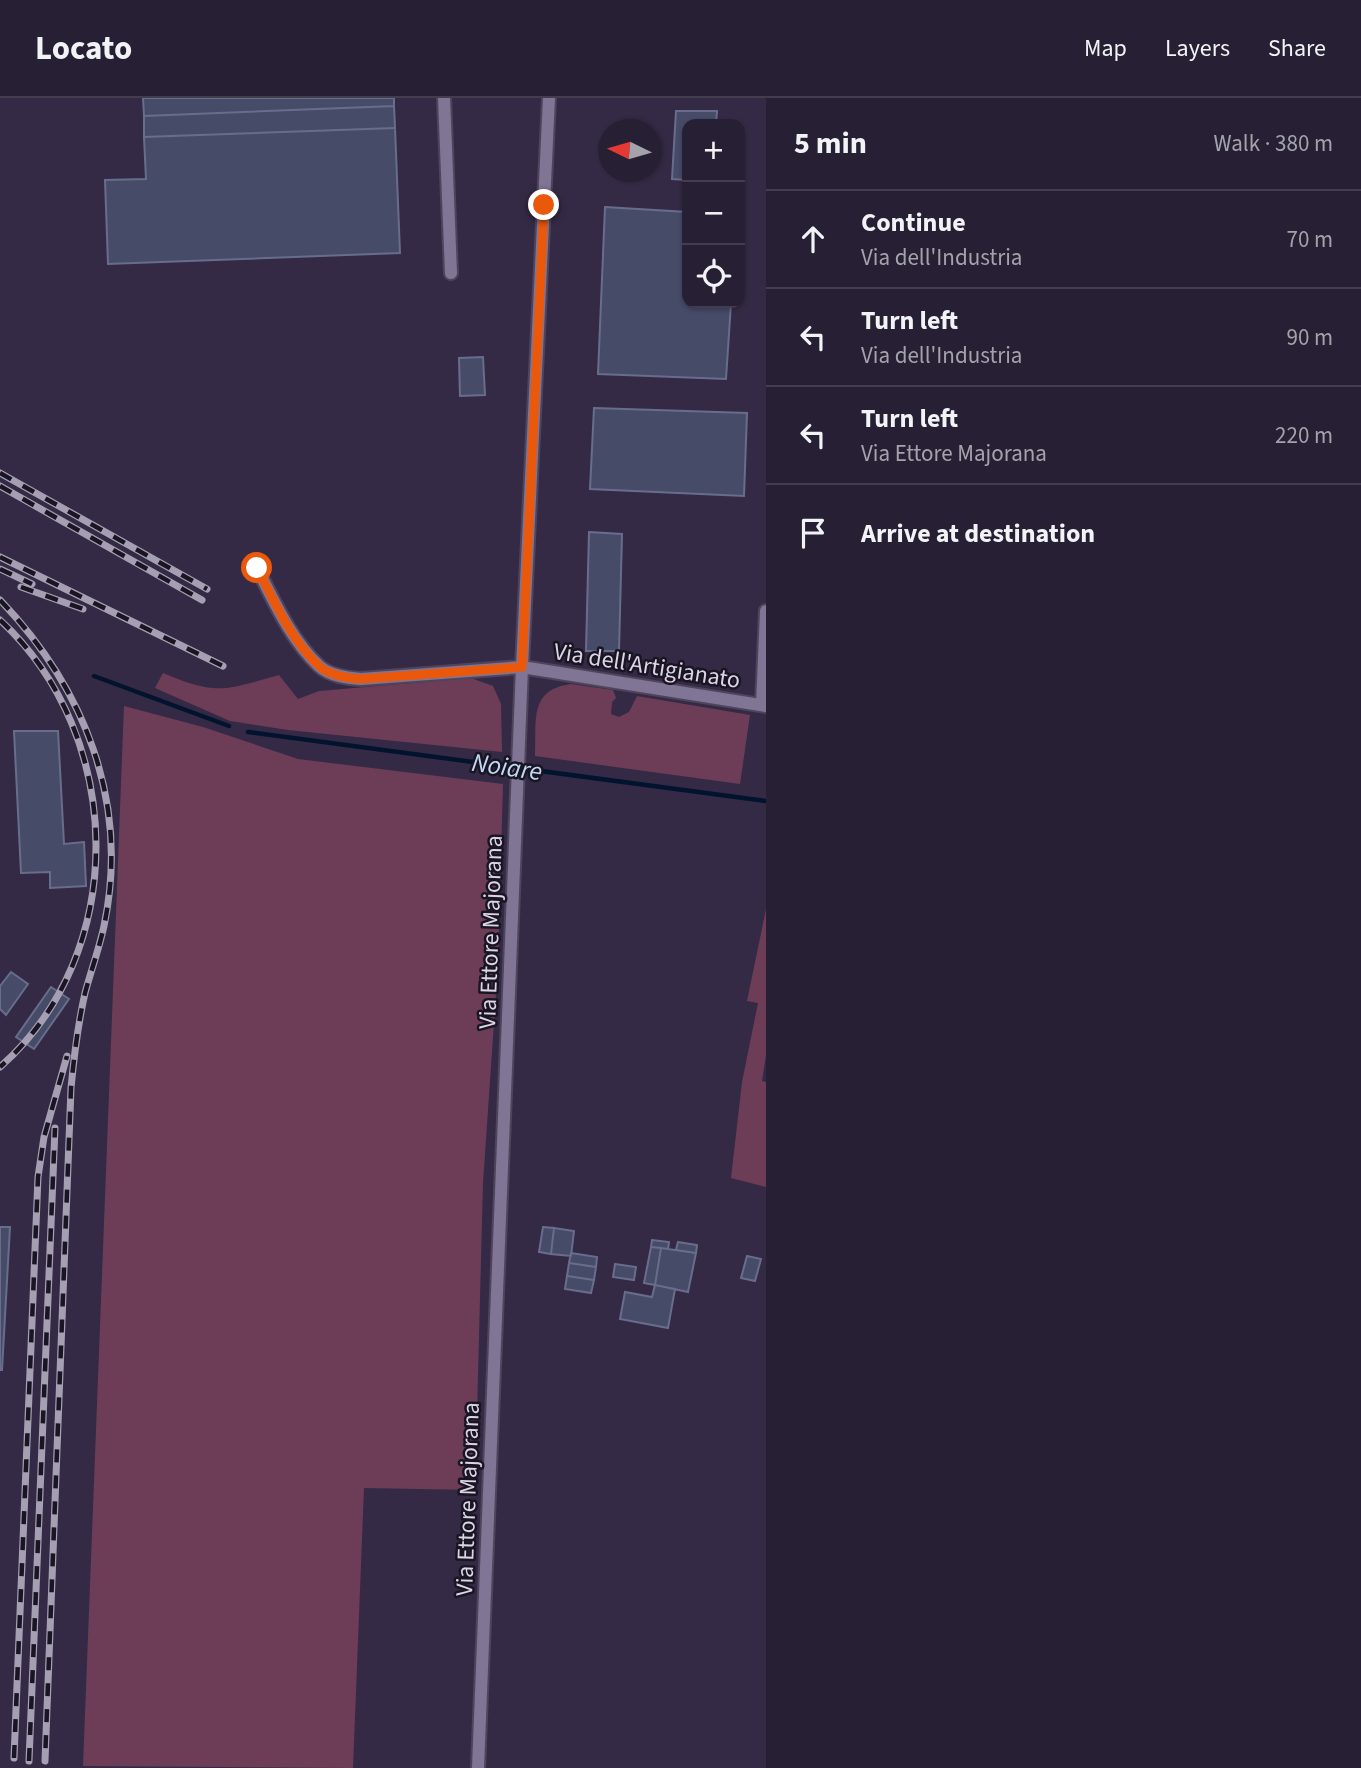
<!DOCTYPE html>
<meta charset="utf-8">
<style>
body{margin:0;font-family:"Source Sans 3",sans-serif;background:#332d40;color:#f1f3f6}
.controls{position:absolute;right:21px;top:21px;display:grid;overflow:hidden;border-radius:14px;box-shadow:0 2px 5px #0004}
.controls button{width:63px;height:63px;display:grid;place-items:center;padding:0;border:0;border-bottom:2px solid #433e4f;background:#272034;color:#f1f3f6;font:35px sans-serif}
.compass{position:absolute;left:598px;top:21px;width:63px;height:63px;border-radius:50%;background:#272034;box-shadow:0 2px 5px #0004;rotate:275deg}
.stop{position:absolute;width:21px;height:21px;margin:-16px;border:5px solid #ea580c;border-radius:50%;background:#fff}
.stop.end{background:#ea580c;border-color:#fff;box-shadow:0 2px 7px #0008}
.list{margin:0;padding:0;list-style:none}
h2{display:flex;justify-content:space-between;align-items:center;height:91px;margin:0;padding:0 28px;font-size:30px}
h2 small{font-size:23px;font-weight:400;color:#a4a3ac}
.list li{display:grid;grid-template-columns:46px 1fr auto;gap:21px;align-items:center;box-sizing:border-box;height:98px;padding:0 28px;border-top:2px solid #433e4f}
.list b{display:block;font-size:26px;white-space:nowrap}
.list p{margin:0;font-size:23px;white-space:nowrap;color:#a4a3ac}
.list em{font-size:23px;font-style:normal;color:#a4a3ac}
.icon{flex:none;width:38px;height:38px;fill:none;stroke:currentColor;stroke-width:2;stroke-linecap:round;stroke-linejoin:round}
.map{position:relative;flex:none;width:766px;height:1670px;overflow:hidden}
header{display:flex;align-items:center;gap:42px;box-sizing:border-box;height:98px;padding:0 35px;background:#272034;border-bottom:2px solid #433e4f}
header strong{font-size:33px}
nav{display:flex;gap:38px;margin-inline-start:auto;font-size:24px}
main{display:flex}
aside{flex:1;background:#272034}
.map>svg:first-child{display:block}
.green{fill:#6d3d57}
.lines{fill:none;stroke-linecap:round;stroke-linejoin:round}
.stream{stroke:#01132d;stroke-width:4.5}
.building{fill:#464b68;stroke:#686d8c;stroke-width:2}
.street-casing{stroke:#4e455c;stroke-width:16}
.street{stroke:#807595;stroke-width:12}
.rail-casing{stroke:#a69fb4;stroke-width:7}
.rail{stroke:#1a1522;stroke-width:4.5;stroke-dasharray:13;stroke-linecap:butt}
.route{stroke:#ea580c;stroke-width:9}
.labels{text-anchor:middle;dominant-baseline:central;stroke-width:5;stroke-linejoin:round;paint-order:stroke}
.street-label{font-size:24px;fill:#dbd5e7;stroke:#1a1522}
.water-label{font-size:26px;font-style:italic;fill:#c0d9f8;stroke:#1a1522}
</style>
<header>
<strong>Locato</strong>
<nav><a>Map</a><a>Layers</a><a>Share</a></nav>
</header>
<main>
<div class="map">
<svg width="766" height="1670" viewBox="0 0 766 1670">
<rect width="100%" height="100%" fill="#342a45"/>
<!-- green -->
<path class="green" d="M 163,575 C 218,598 224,592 279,577 L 298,601 L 319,593 L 471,580 L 493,588 L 501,606 L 502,654 L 288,632 L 230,623 L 155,590 Z
M 571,586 L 613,592 L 616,600 L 612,604 L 611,616 L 619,619 L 629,614 L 637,598 L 750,617 L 740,686 L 535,658 C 537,623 528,592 571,586 Z
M 124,608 L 203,629 L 298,661 L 503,686 L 498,866 L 483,1085 L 475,1392 L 364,1390 L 353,1670 L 83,1668 Z
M 766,811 L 766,957 L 762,983 L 766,984 L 766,1089 L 731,1080 L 742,984 L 758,905 L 747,903 Z"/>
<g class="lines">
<!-- stream -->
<path class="stream" d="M 94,578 L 229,628
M 248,634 L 766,703"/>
</g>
<!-- building -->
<path class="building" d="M 143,0 L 394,0 L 394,8 L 144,18 Z
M 394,8 L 395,30 L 144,39 L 144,18 Z
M 676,13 L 717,13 L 716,26 L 687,26 L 687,82 L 672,81 Z
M 395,30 L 400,155 L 108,166 L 105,82 L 146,81 L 144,39 Z
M 605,109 L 687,114 L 687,205 L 731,205 L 726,281 L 598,276 Z
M 483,259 L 485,297 L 460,298 L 459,260 Z
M 594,310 L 747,315 L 744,398 L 590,391 Z
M 589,434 L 622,436 L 619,553 L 586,553 Z
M 14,633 L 58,633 L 64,746 L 84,744 L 86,788 L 50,790 L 50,774 L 21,775 Z
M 11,874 L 28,886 L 6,917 L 0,911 L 0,888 Z
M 51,889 L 69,901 L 34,951 L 16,939 Z
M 0,1129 L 10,1129 L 2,1272 L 0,1272 Z
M 543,1129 L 554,1130 L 551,1156 L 539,1154 Z
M 554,1130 L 574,1133 L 571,1158 L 551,1156 Z
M 652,1142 L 669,1144 L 668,1151 L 651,1149 Z
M 678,1144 L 697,1147 L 696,1155 L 676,1152 Z
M 651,1149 L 661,1150 L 655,1187 L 644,1185 Z
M 661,1150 L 696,1155 L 688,1194 L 655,1187 Z
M 571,1155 L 597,1159 L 596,1169 L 569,1165 Z
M 747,1158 L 761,1161 L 755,1183 L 741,1180 Z
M 569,1165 L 596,1169 L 594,1182 L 567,1178 Z
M 615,1166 L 636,1169 L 634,1182 L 613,1179 Z
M 567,1178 L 594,1182 L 591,1195 L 565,1191 Z
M 655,1187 L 675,1191 L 668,1230 L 620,1221 L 625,1194 L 652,1199 Z"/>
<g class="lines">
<!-- street casing -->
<g class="street-casing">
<path id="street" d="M 444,0 L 451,175
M 257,470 C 274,503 291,542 319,568 C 330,578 347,580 361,581 L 522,569 L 766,608
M 762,607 L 766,513
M 478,1670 L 522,569 L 549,0"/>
</g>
<!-- street -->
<use href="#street" class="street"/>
<!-- rail casing -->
<g class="rail-casing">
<path id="rail" d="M 0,375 L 207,491
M 0,388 L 202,502
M 0,459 L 223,568
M 0,471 L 32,486
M 21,489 L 83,511
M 0,502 C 85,591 130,705 104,828 C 99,851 91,873 85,895 C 78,926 74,958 71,990 L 45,1663
M 0,522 C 126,638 130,855 0,969
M 14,1660 L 38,1079 L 44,1039 L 67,958
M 29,1663 L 55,1030"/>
</g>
<!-- rail -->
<use href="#rail" class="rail"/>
</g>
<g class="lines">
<!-- route -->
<path class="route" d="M 257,470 C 274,503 291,542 319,568 C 330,578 347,580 361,581 L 522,569 L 544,107"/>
</g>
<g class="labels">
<!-- street labels -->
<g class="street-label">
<text transform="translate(647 568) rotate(9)">Via dell'Artigianato</text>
<text transform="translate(491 834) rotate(-88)">Via Ettore Majorana</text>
<text transform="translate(468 1401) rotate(-88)">Via Ettore Majorana</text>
</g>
<!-- water labels -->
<g class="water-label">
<text transform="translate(507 669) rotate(8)">Noiare</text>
</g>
</g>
</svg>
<div class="controls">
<button>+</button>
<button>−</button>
<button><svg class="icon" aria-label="locate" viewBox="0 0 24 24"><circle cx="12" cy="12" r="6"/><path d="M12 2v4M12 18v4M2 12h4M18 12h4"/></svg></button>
</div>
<svg class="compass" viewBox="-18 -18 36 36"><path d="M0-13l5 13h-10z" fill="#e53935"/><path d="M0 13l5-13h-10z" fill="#a4a3ac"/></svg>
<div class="stop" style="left:257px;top:470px"></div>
<div class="stop end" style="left:544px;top:107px"></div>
</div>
<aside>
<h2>5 min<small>Walk · 380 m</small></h2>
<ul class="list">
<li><svg class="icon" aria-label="ahead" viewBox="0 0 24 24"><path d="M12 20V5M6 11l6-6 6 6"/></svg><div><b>Continue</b><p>Via dell'Industria</p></div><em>70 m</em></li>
<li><svg class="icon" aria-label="left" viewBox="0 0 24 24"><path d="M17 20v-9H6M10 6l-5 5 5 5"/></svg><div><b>Turn left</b><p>Via dell'Industria</p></div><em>90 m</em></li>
<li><svg class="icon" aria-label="left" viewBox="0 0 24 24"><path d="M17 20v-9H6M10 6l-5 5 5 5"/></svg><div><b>Turn left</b><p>Via Ettore Majorana</p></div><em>220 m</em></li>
<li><svg class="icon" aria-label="arrive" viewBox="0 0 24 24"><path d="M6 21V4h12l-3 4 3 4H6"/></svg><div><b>Arrive at destination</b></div></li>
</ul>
</aside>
</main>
